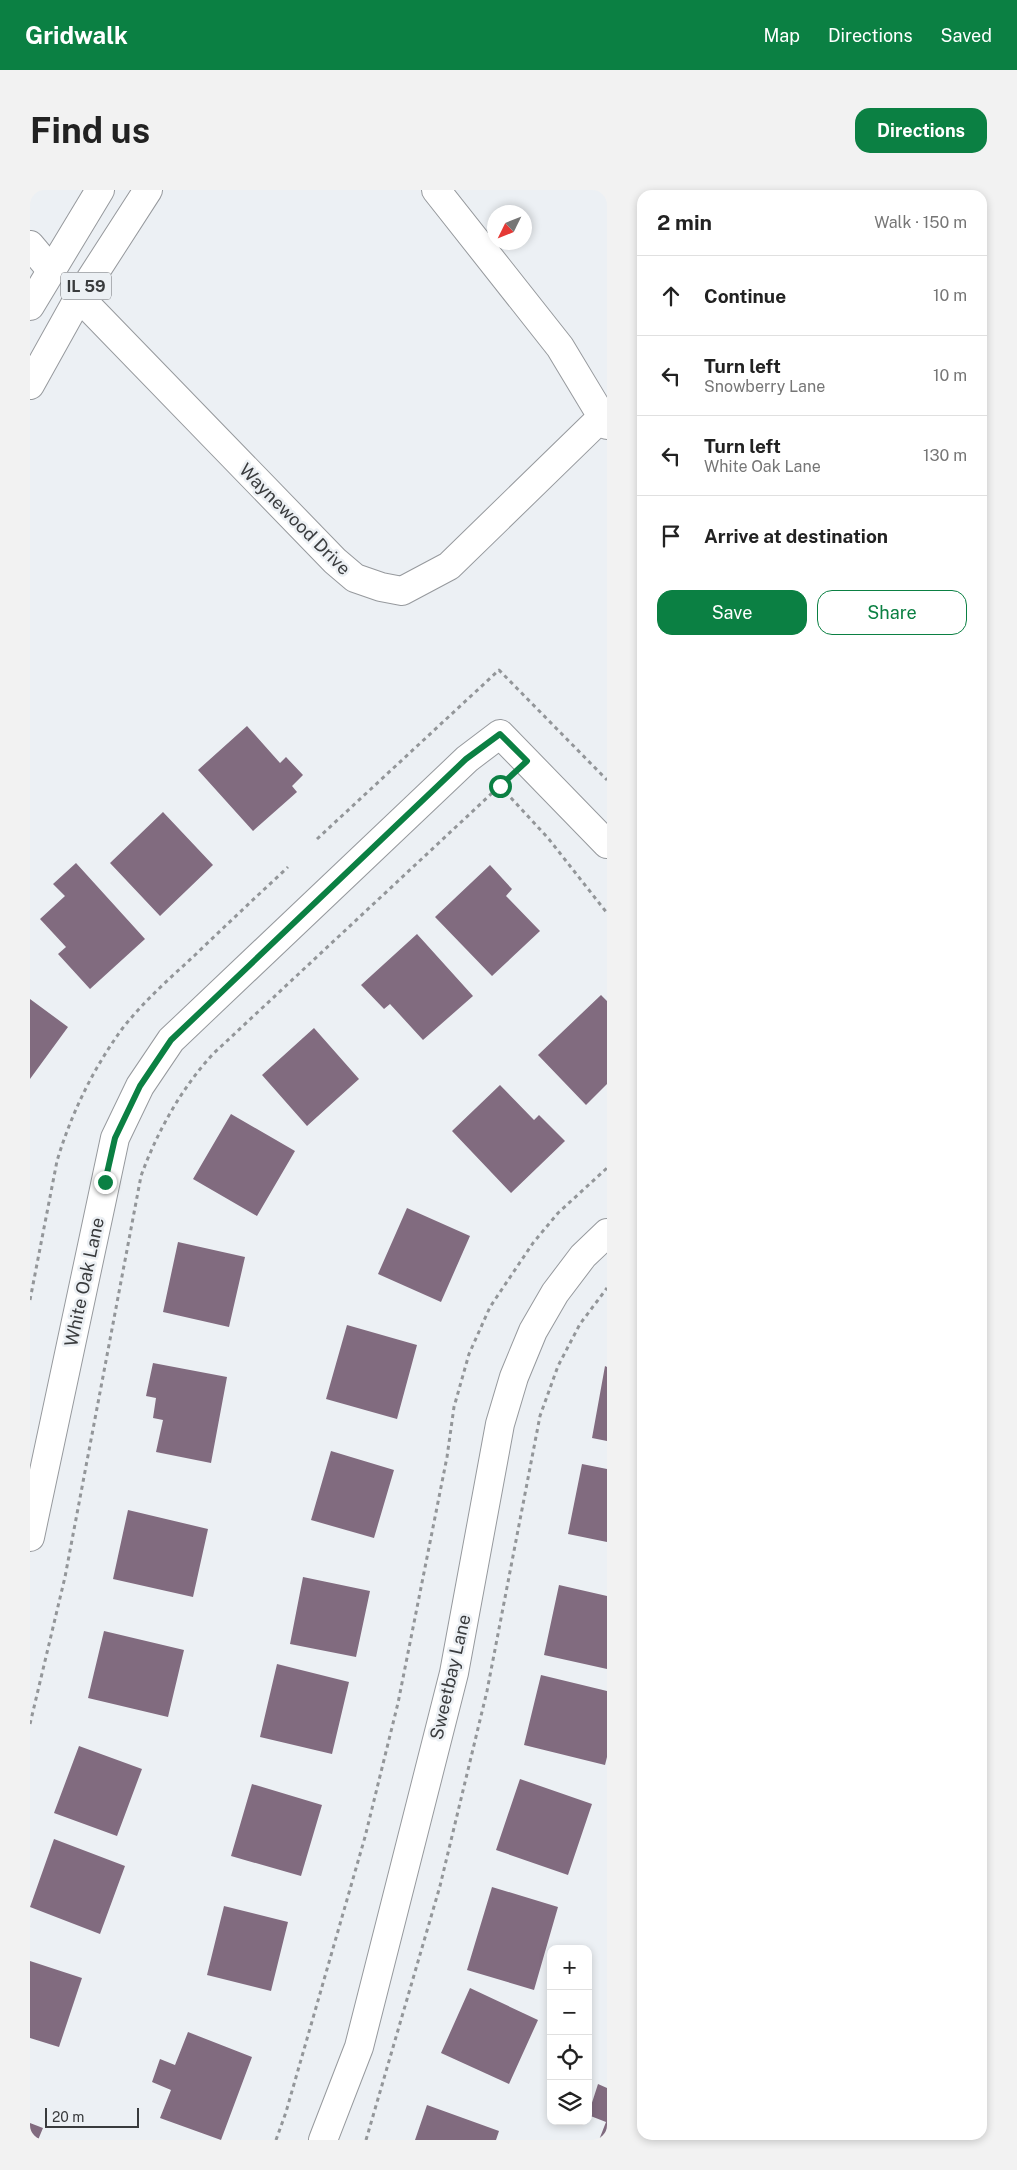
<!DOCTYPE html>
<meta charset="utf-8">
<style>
body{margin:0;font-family:"Public Sans",sans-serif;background:#f2f2f2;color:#222}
.controls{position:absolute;right:15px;bottom:15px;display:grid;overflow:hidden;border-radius:10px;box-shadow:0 2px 8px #0003}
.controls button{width:45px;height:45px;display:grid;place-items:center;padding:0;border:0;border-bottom:1px solid #e0e0e0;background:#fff;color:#222;font:25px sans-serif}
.compass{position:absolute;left:457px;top:15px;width:45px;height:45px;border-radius:50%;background:#fff;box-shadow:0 2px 8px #0003;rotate:227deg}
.scale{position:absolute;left:15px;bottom:12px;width:94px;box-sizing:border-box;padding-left:5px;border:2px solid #393b3d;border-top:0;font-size:14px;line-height:18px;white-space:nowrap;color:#393b3d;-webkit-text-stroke:4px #ecf0f4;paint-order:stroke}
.stop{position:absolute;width:15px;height:15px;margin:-11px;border:4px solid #0b8043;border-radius:50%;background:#fff}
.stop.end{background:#0b8043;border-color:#fff;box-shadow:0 1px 5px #0008}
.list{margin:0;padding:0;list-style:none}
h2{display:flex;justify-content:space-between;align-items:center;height:65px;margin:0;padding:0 20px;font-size:21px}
h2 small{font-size:16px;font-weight:400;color:#767676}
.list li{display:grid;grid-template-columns:32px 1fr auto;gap:15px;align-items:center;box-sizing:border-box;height:80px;padding:0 20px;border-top:1px solid #e0e0e0}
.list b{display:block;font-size:19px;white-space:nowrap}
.list p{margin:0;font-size:16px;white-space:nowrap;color:#767676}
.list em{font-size:16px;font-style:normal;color:#767676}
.actions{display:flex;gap:10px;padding:15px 20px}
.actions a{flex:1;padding:11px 0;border:1px solid #0b8043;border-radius:15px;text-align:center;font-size:18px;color:#0b8043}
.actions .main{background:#0b8043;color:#fff}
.icon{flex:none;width:28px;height:28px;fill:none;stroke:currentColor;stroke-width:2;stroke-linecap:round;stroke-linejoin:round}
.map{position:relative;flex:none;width:577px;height:1950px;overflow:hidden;border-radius:15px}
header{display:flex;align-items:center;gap:30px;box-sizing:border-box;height:70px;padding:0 25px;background:#0b8043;color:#fff}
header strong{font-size:24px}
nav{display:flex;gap:28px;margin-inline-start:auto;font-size:18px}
.intro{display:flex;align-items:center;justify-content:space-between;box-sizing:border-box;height:120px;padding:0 30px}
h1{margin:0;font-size:35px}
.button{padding:12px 22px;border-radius:15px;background:#0b8043;color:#fff;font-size:18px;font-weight:700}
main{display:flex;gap:30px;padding:0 30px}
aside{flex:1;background:#fff;border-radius:15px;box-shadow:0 2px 8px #0003}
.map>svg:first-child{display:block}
.building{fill:#816b7f}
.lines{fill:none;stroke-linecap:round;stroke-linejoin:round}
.minor-casing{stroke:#96999d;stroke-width:30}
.major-casing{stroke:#96999d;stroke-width:30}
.path{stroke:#939699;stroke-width:3;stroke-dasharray:4 4;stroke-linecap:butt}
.minor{stroke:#fff;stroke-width:28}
.major{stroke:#fff;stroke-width:28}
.route{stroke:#0b8043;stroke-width:6}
.labels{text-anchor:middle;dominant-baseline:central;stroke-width:5;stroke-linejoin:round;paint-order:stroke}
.shield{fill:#ecf0f4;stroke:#6f7174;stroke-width:1}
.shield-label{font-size:16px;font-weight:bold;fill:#393b3d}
.street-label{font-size:18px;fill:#393b3d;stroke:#ecf0f4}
</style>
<header>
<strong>Gridwalk</strong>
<nav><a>Map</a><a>Directions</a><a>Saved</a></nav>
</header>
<div class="intro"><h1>Find us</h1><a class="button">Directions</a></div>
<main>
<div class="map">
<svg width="577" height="1950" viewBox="0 0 577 1950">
<rect width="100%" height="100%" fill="#ecf0f4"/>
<!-- building -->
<path class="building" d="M 217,536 L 250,573 L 256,567 L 273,585 L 262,596 L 267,602 L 223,641 L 168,580 Z
M 133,622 L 183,675 L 130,726 L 80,673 Z
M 46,673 L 115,749 L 60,799 L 28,764 L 36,757 L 10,729 L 35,706 L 23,694 Z
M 460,675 L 482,699 L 476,706 L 510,741 L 462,786 L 405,727 Z
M 387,744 L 443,806 L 393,850 L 360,814 L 354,819 L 331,795 Z
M 571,805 L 577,811 L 577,894 L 556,915 L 508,865 Z
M 0,809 L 38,837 L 0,889 Z
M 284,838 L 329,889 L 277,936 L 232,885 Z
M 470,895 L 504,930 L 509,925 L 535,951 L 481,1003 L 422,941 Z
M 201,924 L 265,961 L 227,1026 L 163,989 Z
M 377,1018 L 440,1046 L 411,1112 L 348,1084 Z
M 148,1052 L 215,1067 L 199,1137 L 133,1122 Z
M 317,1135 L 387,1155 L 367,1229 L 296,1209 Z
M 123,1173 L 197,1187 L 181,1273 L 126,1262 L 133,1230 L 123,1228 L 126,1208 L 116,1206 Z
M 575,1176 L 577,1177 L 577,1251 L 562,1248 Z
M 301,1261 L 364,1280 L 344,1348 L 281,1330 Z
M 552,1274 L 577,1279 L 577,1352 L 538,1344 Z
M 98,1320 L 178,1339 L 163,1407 L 83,1389 Z
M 273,1387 L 340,1401 L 326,1467 L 260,1454 Z
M 529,1395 L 577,1406 L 577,1479 L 514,1465 Z
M 74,1441 L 154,1460 L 138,1527 L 58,1508 Z
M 247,1474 L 319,1492 L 302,1564 L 230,1547 Z
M 511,1485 L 577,1501 L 577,1567 L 575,1575 L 494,1555 Z
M 49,1556 L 112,1579 L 87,1646 L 24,1623 Z
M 490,1589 L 562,1614 L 538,1685 L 466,1660 Z
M 222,1594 L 292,1615 L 271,1686 L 201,1666 Z
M 24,1649 L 95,1676 L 70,1744 L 0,1717 Z
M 462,1697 L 528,1717 L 504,1800 L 437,1780 Z
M 194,1716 L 258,1732 L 241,1801 L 177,1785 Z
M 0,1771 L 52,1788 L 29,1857 L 0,1848 Z
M 440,1798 L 508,1830 L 479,1894 L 411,1863 Z
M 158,1842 L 222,1867 L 191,1950 L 130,1928 L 141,1900 L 122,1892 L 130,1869 L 145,1875 Z
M 568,1894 L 577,1898 L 577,1950 L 569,1950 L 576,1932 L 558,1925 Z
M 397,1915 L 469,1941 L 466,1950 L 385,1950 Z
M 0,1933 L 13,1938 L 8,1950 L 0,1950 Z"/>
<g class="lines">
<!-- minor casing -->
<g class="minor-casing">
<path id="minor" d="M 406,0 L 530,157 L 577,235
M 0,55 L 21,80
M 49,107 L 305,371 L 325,388 L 351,397 L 372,401 L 419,376 L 572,227
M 0,1347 L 85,948 L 110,896 L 141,850 L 437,569 L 470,544 L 577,654
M 293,1950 L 329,1857 L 424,1483 L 470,1234 L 484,1187 L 503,1141 L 525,1103 L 553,1066 L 577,1043"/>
</g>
<!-- major casing -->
<g class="major-casing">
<path id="major" d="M 0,116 L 70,0
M 0,195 L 49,107 L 118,0"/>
</g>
<!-- path -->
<path class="path" d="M 470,596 L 518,648 L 577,723
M 287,649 L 469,480 L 577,590
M 0,1110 L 27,971 C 41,924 63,879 92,839 C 113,812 139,789 164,766 C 195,736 226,707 258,677
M 0,1534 L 35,1387 L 111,986 C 127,942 152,897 184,863 L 475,591
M 246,1950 L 256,1922 L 335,1647 L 368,1513 L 417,1267 L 424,1217 L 439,1164 L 460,1117 L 503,1053 L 528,1023 L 577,978
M 336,1950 L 410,1696 L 457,1501 L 510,1226 L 528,1176 L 550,1134 L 577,1098"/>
<!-- minor -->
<use href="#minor" class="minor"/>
<!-- major -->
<use href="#major" class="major"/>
</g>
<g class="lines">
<!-- route -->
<path class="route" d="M 75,992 L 85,948 L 110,896 L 141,850 L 436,569 L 470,544 L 497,571 L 470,596"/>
</g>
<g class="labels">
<!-- shield labels -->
<rect class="shield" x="31" y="82.5" width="50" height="27" rx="4"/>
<g class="shield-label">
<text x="56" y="96">IL 59</text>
</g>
<!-- street labels -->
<g class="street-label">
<text transform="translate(265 329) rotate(45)">Waynewood Drive</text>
<text transform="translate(54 1092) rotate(-78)">White Oak Lane</text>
<text transform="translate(420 1487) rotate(-77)">Sweetbay Lane</text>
</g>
</g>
</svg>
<div class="controls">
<button>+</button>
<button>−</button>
<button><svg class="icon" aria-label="locate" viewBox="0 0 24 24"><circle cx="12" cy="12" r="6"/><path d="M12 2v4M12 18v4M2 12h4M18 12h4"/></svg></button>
<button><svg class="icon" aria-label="layers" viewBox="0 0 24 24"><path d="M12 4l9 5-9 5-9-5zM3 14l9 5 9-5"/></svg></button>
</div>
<svg class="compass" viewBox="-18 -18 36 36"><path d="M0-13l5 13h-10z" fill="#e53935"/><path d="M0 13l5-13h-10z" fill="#767676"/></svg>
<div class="scale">20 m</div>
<div class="stop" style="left:470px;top:596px"></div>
<div class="stop end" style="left:75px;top:992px"></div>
</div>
<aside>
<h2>2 min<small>Walk · 150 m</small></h2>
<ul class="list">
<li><svg class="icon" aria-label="ahead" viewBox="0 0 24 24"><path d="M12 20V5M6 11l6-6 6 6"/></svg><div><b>Continue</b></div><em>10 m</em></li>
<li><svg class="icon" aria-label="left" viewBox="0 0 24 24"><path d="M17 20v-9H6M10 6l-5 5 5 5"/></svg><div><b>Turn left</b><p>Snowberry Lane</p></div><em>10 m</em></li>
<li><svg class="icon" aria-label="left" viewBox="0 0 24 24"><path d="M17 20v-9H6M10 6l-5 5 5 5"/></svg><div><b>Turn left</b><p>White Oak Lane</p></div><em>130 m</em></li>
<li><svg class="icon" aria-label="arrive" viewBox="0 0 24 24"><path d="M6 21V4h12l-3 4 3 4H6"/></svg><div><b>Arrive at destination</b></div></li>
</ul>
<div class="actions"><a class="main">Save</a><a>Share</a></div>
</aside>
</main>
